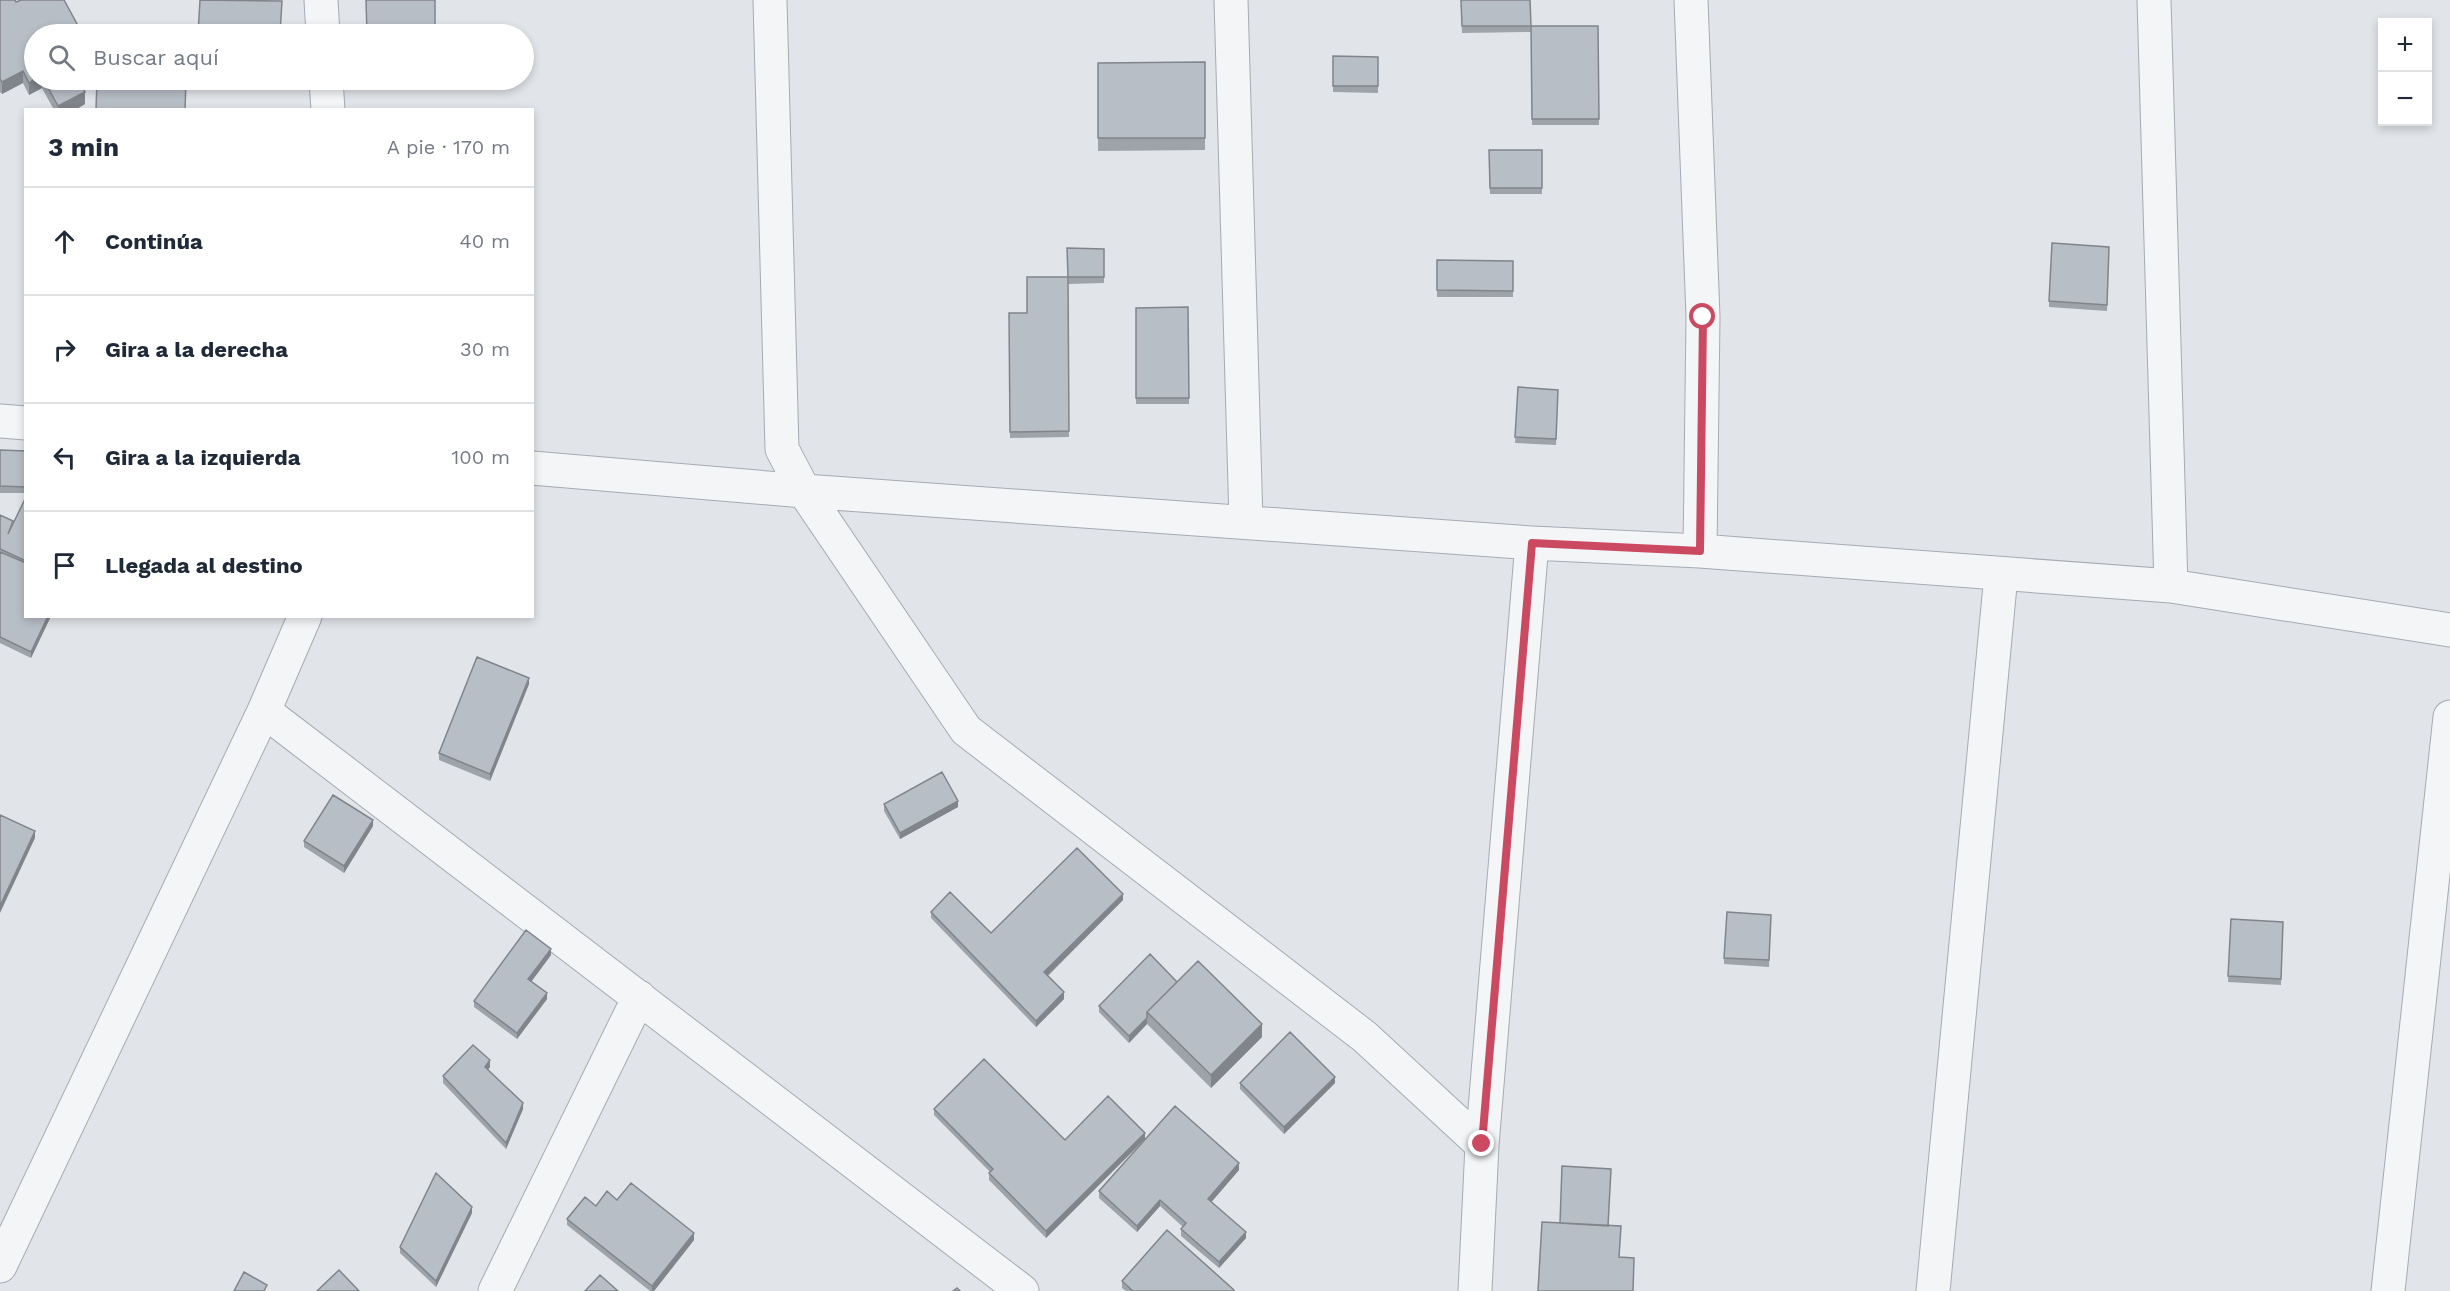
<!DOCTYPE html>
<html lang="es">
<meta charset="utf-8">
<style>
body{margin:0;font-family:"Work Sans",sans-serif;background:#f2f2f3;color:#1f2937}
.controls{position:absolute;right:18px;top:18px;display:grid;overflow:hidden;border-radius:0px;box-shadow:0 3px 9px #0003}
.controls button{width:54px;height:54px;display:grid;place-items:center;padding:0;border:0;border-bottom:2px solid #e0e1e3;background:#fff;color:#1f2937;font:30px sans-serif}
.stop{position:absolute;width:18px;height:18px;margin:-14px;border:4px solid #cb4961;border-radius:50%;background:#fff}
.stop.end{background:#cb4961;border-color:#fff;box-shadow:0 2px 6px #0008}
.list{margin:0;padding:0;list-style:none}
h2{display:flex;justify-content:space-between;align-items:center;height:78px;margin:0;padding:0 24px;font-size:26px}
h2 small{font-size:20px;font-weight:400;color:#747a83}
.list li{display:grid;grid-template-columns:39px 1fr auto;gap:18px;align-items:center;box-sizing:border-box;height:108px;padding:0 24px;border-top:2px solid #e0e1e3}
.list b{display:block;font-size:22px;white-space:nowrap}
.list em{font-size:20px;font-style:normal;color:#747a83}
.icon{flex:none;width:33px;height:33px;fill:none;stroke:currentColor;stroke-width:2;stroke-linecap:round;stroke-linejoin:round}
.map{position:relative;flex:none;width:2450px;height:1291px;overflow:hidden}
.search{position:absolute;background:#fff;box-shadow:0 3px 9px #0003;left:24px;top:24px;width:510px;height:66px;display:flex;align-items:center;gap:15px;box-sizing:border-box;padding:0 21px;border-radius:33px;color:#747a83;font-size:22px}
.panel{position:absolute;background:#fff;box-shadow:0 3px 9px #0003;left:24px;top:108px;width:510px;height:510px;border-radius:0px}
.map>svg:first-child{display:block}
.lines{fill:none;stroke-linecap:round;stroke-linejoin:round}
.minor-casing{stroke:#a6abb3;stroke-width:35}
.minor{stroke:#f3f5f7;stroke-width:33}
.wall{fill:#9ea3aa}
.shaded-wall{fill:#81858b}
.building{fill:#b8bec6;stroke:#81858b;stroke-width:1.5}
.route{stroke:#cb4961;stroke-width:8}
</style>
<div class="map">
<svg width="2450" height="1291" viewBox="0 0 2450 1291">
<rect width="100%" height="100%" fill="#e1e4e9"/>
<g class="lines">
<!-- minor casing -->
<g class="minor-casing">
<path id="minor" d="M 321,0 L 323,34
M 770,0 L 782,449 L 804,491 L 966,730 L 1365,1037 L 1482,1145
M 1231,0 L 1246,521
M 1691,0 L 1703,317 L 1700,551
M 2154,0 L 2171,586
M 326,80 L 328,110
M 0,421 L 26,423
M 532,468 L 804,491 L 1532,543 L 1700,551 L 2171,586 L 2450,630
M 264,711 L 1022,1291
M 0,1266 L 264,711 L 305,616
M 495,1291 L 639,997
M 1475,1291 L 1482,1145 L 1532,543
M 1933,1291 L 2001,575
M 2388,1291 L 2450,717"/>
</g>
<!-- minor -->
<use href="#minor" class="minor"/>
</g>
<!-- wall -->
<path class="wall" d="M 0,0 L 16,2 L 82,34 L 34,80 L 78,80 L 85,104 L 75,110 L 54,110 L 42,88 L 29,95 L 23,83 L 2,94 L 0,92 Z
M 1461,0 L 1530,0 L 1531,32 L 1462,33 Z
M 1531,26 L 1598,26 L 1599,125 L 1532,125 Z
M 1333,56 L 1378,57 L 1378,93 L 1333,92 Z
M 1205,62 L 1205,150 L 1098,151 L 1098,63 Z
M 1489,150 L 1542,150 L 1542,194 L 1490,194 Z
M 2109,247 L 2107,311 L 2049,307 L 2049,301 Z
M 1104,249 L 1104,283 L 1068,284 L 1069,437 L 1010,438 L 1009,313 L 1027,313 L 1068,277 Z
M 1437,260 L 1513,261 L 1513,297 L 1437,297 Z
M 1188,307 L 1189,404 L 1136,404 L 1136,308 Z
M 1518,387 L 1558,390 L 1556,445 L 1515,443 Z
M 0,450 L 26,451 L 26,493 L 0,493 Z
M 26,497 L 26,616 L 51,616 L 31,658 L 0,643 L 0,515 L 13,524 Z
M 529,684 L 490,781 L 439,760 L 439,753 Z
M 884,804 L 958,807 L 900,839 L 884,811 Z
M 373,826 L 344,873 L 304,847 L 304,841 Z
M 1123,900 L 1048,976 L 1064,999 L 1036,1027 L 931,918 L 931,912 L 991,933 Z
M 1771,915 L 1769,967 L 1724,964 L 1724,958 Z
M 2231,919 L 2283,922 L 2281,985 L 2228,982 Z
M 551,955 L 531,982 L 547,999 L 517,1039 L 474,1007 L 474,1001 Z
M 1177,982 L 1262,1037 L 1211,1088 L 1147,1024 L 1129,1043 L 1099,1012 L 1099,1006 Z
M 490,1067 L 488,1070 L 523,1109 L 506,1149 L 443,1083 L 443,1076 Z
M 1240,1083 L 1335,1083 L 1284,1134 L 1240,1089 Z
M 934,1109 L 1065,1140 L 1145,1139 L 1046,1238 L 989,1180 L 989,1173 L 990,1172 L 934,1115 Z
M 1239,1170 L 1211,1202 L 1246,1238 L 1219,1268 L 1181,1236 L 1181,1229 L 1183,1227 L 1160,1206 L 1137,1232 L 1099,1198 L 1099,1191 Z
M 617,1200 L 694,1240 L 654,1291 L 650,1291 L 567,1225 L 567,1219 L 596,1206 Z
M 472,1213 L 436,1287 L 400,1253 L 400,1247 Z
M 1122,1281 L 1234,1291 L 1126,1291 L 1122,1288 Z"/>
<!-- shaded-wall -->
<path class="shaded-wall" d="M 23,71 L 23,83 L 2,94 L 2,82 Z
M 34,79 L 42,80 L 42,88 L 29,95 L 29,83 Z
M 85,92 L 85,104 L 75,110 L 58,110 L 58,106 Z
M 48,616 L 51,616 L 31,658 L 31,652 Z
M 529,678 L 529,684 L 490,781 L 490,774 Z
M 958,801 L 958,807 L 900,839 L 900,833 Z
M 373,820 L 373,826 L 344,873 L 344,866 Z
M 35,831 L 35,838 L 0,913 L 0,906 Z
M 1123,894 L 1123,900 L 1044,979 L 1044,972 Z
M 551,949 L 551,955 L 528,986 L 528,979 Z
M 1064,992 L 1064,999 L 1036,1027 L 1036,1021 Z
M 547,993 L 547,999 L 517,1039 L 517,1033 Z
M 1147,1018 L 1147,1024 L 1129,1043 L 1129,1036 Z
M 1262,1024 L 1262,1037 L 1211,1088 L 1211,1075 Z
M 490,1060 L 490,1067 L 485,1073 L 485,1067 Z
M 1335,1077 L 1335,1083 L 1284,1134 L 1284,1127 Z
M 523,1103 L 523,1109 L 506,1149 L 506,1143 Z
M 1145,1133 L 1145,1139 L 1046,1238 L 1046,1231 Z
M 1239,1163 L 1239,1170 L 1208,1206 L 1208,1199 Z
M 1160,1200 L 1160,1206 L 1137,1232 L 1137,1226 Z
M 472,1207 L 472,1213 L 436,1287 L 436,1281 Z
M 1246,1232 L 1246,1238 L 1219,1268 L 1219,1262 Z
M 694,1233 L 694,1240 L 654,1291 L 652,1291 L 652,1286 Z"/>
<!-- building -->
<path class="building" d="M 0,0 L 15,0 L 16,2 L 21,0 L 64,0 L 82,33 L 79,34 L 34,34 L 34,79 L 29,83 L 23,71 L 2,82 L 0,79 Z
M 200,0 L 282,1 L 280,34 L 198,34 Z
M 366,0 L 435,0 L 435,34 L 367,34 Z
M 1461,0 L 1530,0 L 1531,26 L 1462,26 Z
M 1531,26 L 1598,26 L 1599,119 L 1532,119 Z
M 1333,56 L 1378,57 L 1378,86 L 1333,86 Z
M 1205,62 L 1205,138 L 1098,138 L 1098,63 Z
M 44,80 L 78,80 L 85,92 L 58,106 Z
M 97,80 L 186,80 L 185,110 L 96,110 Z
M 1489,150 L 1542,150 L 1542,188 L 1490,188 Z
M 2052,243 L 2109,247 L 2107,305 L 2049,301 Z
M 1067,248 L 1104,249 L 1104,277 L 1068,277 Z
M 1437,260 L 1513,261 L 1513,291 L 1437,290 Z
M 1027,277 L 1068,277 L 1069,431 L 1010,432 L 1009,313 L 1027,313 Z
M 1188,307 L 1189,398 L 1136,398 L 1136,308 Z
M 1518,387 L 1558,390 L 1556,439 L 1515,437 Z
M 0,450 L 26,451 L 26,487 L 0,486 Z
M 26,497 L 26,561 L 0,549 L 0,515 L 13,521 L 8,534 Z
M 0,552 L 26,563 L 26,616 L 48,616 L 31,652 L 0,637 Z
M 477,657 L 529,678 L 490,774 L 439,753 Z
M 942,772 L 958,801 L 900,833 L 884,804 Z
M 333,795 L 373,820 L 344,866 L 304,841 Z
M 0,815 L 35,831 L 0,906 Z
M 1077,848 L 1123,894 L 1044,972 L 1064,992 L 1036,1021 L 931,912 L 950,892 L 991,933 Z
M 1727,912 L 1771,915 L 1769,960 L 1724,958 Z
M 2231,919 L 2283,922 L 2281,979 L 2228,976 Z
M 526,930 L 551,949 L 528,979 L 547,993 L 517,1033 L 474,1001 Z
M 1150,954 L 1177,982 L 1147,1012 L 1147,1018 L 1129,1036 L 1099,1006 Z
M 1198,961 L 1262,1024 L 1211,1075 L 1147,1012 Z
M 1290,1032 L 1335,1077 L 1284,1127 L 1240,1083 Z
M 473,1045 L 490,1060 L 485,1067 L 523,1103 L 506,1143 L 443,1076 Z
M 984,1059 L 1065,1140 L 1108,1096 L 1145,1133 L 1046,1231 L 989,1173 L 993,1169 L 934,1109 Z
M 1175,1106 L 1239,1163 L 1208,1199 L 1246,1232 L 1219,1262 L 1181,1229 L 1186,1223 L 1160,1200 L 1137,1226 L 1099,1191 Z
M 1562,1166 L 1611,1169 L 1608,1226 L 1560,1223 Z
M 436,1173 L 472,1207 L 436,1281 L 400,1247 Z
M 631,1183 L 694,1233 L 652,1286 L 567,1219 L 585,1197 L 596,1206 L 607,1191 L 617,1200 Z
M 1542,1222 L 1621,1226 L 1619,1257 L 1634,1258 L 1633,1291 L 1538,1291 Z
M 1167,1230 L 1234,1290 L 1233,1291 L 1133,1291 L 1122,1281 Z
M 339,1270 L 359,1291 L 317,1291 Z
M 244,1272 L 267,1285 L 264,1291 L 234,1291 Z
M 600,1275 L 618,1291 L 585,1291 Z
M 957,1288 L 960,1291 L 953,1291 Z"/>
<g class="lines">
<!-- route -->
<path class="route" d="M 1482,1144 L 1532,543 L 1700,551 L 1703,317"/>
</g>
</svg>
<div class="controls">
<button>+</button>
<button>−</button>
</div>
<div class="stop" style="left:1703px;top:317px"></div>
<div class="stop end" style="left:1482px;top:1144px"></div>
<div class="search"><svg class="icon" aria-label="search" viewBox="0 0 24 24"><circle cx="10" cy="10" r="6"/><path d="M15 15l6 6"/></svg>Buscar aquí</div>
<section class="panel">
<h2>3 min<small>A pie · 170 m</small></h2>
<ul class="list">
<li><svg class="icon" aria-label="ahead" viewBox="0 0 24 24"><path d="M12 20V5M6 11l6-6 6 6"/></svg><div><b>Continúa</b></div><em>40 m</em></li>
<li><svg class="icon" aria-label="right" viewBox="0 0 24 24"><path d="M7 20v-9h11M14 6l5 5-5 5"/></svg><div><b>Gira a la derecha</b></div><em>30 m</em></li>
<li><svg class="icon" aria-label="left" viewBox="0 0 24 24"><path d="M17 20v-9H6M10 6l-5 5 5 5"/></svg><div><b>Gira a la izquierda</b></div><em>100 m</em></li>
<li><svg class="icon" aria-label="arrive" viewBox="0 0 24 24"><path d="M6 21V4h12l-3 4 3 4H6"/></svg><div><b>Llegada al destino</b></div></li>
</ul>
</section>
</div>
